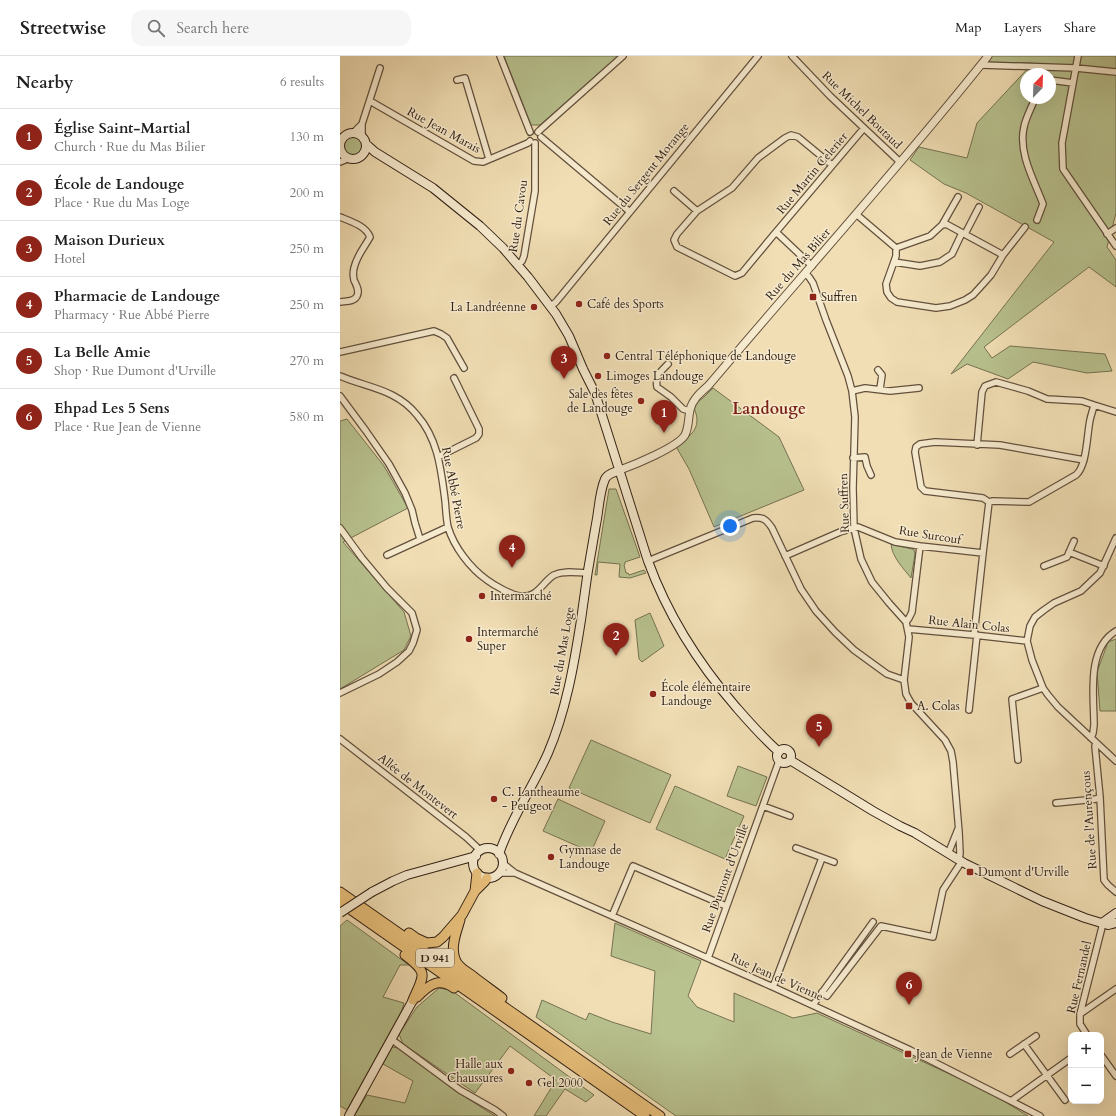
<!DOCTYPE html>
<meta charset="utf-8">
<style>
body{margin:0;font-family:Cardo,serif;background:#f6f6f6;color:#222}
.controls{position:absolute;right:12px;bottom:12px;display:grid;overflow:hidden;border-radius:8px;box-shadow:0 4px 16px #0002}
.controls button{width:36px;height:36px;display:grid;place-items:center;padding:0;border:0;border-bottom:1px solid #e0e0e0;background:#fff;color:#222;font:20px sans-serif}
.compass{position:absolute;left:680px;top:12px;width:36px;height:36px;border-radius:50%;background:#fff;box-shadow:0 4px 16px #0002;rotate:23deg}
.you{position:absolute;left:390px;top:470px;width:14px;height:14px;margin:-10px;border:3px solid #fff;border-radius:50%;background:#1a73e8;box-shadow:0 0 0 6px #1a73e833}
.badge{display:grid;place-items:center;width:26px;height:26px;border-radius:50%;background:#8f2418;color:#fff;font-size:13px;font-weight:700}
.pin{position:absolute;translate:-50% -33px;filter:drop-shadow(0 1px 2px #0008)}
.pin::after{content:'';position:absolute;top:21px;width:14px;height:12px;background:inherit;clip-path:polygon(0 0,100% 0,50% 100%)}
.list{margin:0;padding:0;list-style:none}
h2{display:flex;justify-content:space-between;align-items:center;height:52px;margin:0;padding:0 16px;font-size:17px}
h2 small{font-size:13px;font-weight:400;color:#767676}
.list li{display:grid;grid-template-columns:26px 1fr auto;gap:12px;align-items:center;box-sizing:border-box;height:56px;padding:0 16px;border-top:1px solid #e0e0e0}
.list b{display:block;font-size:15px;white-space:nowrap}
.list p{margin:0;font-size:13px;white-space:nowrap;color:#767676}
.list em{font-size:13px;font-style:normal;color:#767676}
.icon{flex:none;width:22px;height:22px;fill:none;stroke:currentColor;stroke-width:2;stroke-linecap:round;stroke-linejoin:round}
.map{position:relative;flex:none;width:776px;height:1060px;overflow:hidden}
header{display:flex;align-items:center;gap:24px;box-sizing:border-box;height:56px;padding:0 20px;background:#fff;border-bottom:1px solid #e0e0e0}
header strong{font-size:19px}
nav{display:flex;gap:22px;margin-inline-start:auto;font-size:14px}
.search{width:280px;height:36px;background:#f6f6f6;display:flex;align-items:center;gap:10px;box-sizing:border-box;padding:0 14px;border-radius:12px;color:#767676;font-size:15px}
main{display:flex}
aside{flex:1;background:#fff}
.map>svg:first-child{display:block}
.green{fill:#b8c28f;stroke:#757252;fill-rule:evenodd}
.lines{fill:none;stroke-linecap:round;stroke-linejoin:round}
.minor-casing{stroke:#62503d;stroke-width:8}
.tertiary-casing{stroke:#62503d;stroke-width:9}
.secondary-casing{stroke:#322115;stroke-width:10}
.trunk-casing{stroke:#322115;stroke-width:11}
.minor{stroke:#f6eace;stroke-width:5.5}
.tertiary{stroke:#f6eace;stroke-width:7}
.secondary{stroke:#f6eace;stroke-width:8}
.trunk{stroke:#e8bf7a;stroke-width:9}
.secondary-bridge-casing{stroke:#322115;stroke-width:10;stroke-linecap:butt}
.secondary-bridge{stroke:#f6eace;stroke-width:8}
.poi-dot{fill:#8f2418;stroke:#f6eace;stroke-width:1.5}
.labels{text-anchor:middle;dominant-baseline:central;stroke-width:3;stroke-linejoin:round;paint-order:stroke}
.shield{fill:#f6eace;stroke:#6d5d4c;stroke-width:1}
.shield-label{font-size:11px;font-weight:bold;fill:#322115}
.street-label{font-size:12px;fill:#322115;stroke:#f6eace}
.poi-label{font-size:12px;fill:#322115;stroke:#f6eace;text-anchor:start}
.district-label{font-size:16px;font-weight:bold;fill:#7a1f14;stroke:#f6eace}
</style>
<header>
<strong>Streetwise</strong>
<div class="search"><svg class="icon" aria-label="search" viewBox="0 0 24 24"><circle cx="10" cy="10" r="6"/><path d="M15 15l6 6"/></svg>Search here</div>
<nav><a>Map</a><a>Layers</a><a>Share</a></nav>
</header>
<main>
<aside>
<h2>Nearby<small>6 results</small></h2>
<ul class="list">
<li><span class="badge">1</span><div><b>Église Saint-Martial</b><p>Church · Rue du Mas Bilier</p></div><em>130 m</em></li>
<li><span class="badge">2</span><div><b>École de Landouge</b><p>Place · Rue du Mas Loge</p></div><em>200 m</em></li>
<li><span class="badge">3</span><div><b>Maison Durieux</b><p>Hotel</p></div><em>250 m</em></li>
<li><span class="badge">4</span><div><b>Pharmacie de Landouge</b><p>Pharmacy · Rue Abbé Pierre</p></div><em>250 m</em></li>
<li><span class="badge">5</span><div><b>La Belle Amie</b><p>Shop · Rue Dumont d'Urville</p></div><em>270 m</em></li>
<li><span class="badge">6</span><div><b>Ehpad Les 5 Sens</b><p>Place · Rue Jean de Vienne</p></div><em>580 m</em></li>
</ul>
</aside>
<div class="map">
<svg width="776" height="1060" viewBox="0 0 776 1060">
<rect width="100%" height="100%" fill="#f1deb4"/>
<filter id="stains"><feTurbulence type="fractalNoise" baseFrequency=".005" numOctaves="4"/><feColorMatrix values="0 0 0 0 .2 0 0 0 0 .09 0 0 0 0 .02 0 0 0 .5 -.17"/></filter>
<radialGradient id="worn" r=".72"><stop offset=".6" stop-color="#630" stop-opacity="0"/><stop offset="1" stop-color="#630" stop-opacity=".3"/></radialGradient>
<!-- green -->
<path class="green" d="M 164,0 L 278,0 L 200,69 L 191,69 Z
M 644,0 L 776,0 L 776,157 L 767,191 L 776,204 L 776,231 L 749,211 L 644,291 L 652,302 L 670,290 L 765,298 L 772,315 L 747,317 L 693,306 L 668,323 L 627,308 L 611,318 L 714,186 L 626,137 L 604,128 L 570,104 L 579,91 L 627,102 L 637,67 L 693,7 L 640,6 ZM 686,18 L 710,18 L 710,42 L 686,42 Z
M4 90a9 9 0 1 1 18 0a9 9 0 1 1-18 0Z
M 373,332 L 439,381 L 464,434 L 374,471 L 349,413 L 335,389 C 353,380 363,370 353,350 L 364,341 Z
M 7,363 L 44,410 L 68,452 L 3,486 L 64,556 L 71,580 L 64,594 L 0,633 L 0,365 Z
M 269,433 L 276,433 L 300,501 L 285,506 L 285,508 L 284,509 L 286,517 L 288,517 L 289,519 L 304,514 L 306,517 L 290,522 L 279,521 L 280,508 L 258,506 L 257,519 L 255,519 Z
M 551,488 L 572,493 L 574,494 L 575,498 L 571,522 C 563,512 552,501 551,488 Z
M 310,557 L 324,590 L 302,606 L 299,603 L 295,564 Z
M 776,583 L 776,655 L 760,655 L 757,616 L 768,586 Z
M 251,684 L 331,719 L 310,767 L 229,732 Z
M 398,710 L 427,721 L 416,750 L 387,740 Z
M 335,730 L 404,760 L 385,803 L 316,773 Z
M 218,743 L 265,765 L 251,796 L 203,775 Z
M 7,864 L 69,909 L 60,909 L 43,941 L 64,947 L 62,954 L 7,1054 L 0,1050 L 0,870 Z
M 275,867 L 361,905 L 348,940 L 357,951 L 394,966 L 394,937 L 453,962 L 477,957 L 651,1037 L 688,1060 L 336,1060 L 196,961 L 202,944 L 246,964 L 249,957 L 272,966 L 311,978 L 315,915 L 271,900 Z
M 99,932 L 111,934 L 254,1039 L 246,1046 L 225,1033 L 206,1060 L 194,1060 L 216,1024 L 170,990 L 135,1037 L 63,988 L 59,978 L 77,951 Z
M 52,991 L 58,992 L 122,1039 L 155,1060 L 14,1060 L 27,1039 L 65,1047 L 73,1025 L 43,1008 Z"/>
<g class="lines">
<!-- minor casing -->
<g class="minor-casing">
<path id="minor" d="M 160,0 L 190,76
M 452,0 L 490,40 L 560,106
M 738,0 L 722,87 L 723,113 L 776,190
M 641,9 L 736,12 L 776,16
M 117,24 L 125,22 L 149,103
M 710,24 L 733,27
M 695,42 C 692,51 686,61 684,71 C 678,97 694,124 703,148 L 697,164
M 30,45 L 134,105 L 143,106 L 188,87 L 190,85
M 22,68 L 22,80
M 198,76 L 200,74 L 283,0
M 13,77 L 22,68 L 40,12
M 201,81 L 290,156
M 0,96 L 1,94
M 0,106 L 10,102
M 334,135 L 357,155 L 392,132 L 418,102 L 445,82 L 451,79 L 458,81 L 492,109
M 357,155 L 337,178 L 334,184 L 337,191 L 395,220 L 402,217 L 436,176 L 472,210
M 516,158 L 556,192 L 556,200 L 546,228 L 547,236 L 551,242 L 557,246 L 596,252 L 610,250 L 625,244 L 633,239 L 643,228 L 651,219 L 663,199 L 685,171
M 0,161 C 10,165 26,170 30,181 C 24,192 17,199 14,212 C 13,216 13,220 14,224 C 16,229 20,234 17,240 C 14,246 6,245 0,246
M 602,169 L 618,141
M 436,176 L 524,72
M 625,178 L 639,151
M 767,178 L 776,172
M 556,192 L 590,180 L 602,169 L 606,168 L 663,199
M 554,206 L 580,210 L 600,206 L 612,198 L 622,177
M 177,209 L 182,205 L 184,200 L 195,135 L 195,87
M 465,217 L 469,221 L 473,227 L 486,264 L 508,320 L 512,335 L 515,361 L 513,432 L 514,472 L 521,503 L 532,526 L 549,547 L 566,566 L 569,581 L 564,624 L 566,638 L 571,647 L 605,684 L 611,695 L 613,706 L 619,776 L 620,797 L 619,803
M 211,250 L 216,246 L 418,0
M 0,296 L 94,275 L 101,278 L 107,282 L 124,312
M 328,308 C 320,316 315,320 317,331 L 331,341 L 343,353 L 350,355
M 538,314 L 542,319 L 540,333
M 0,320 C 28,332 56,333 77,359 C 98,383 101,413 105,444 C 106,453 106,462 108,471 C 114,491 130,512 147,524 C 155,530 170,538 179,540 C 198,543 202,526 214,519 C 224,514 237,517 247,517
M 512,335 L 525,332 L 550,335 L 579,332
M 0,340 L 26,375 L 49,408 L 65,437 L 72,454 L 75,467 L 80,483
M 637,389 L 642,336 L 645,330 L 656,326 L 688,335 L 707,343 L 742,345 L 754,349
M 98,401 L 136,382 L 139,378 L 139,373 L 114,322
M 513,402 L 525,401 L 527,410 L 531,419
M 649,446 L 643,442 L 635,441 L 585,435 L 581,431 L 580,425 L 575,396 L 576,391 L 580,388 L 595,386 L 660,389 L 744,404
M 649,446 L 653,445 L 689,446 L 736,419 C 747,410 747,378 750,364 C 751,359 753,354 754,349 L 776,356
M 0,472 L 22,502 L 47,532 L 72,557 L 77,574 L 73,587 L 69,595 L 57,606 L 39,618 L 0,637
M 776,482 L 760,517 L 741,535 L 714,547 L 704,554 L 695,561 L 690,570 L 687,585 L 692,604 L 703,632 L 708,639 L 718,651 L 776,705
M 729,496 L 764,510
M 47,499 L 108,471
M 445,500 L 500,476 L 518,471 L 555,486 L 580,490 L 643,497
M 308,505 L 413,462 C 423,461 426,463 432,472 L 461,533 L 476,555 L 495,576 L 514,594 L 547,618 L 564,624
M 704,510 L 727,501 L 734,485
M 566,566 L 569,562 L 572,556 L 580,490
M 568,573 L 634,579 L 687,585
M 634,579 L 643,497 L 649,446
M 629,654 L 637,579
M 751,682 L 753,677 L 754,669 C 754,640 746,593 776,575
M 0,683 L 126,781 L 141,795
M 756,687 L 755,690 L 760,741 L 764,824 L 768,829 L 776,836
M 678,704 L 672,643 L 703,632
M 716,747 L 756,743 L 760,741
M 423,750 L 450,760
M 456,792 L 494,806
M 608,797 L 610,793 L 618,773
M 163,808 L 165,809 L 175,817 L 433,931 L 570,994 L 671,1045 L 700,1060
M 159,817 L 175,817
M 272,860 L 293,810 L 386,850
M 368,902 L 439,705
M 433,931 L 482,802
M 482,936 L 487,940 L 541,870 L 593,881 L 603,834 L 622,805
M 473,949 L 533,866
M 740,958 L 776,933
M 747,979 L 740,968 L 740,958 L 762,871 L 762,867
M 51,983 L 120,1034 L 155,1054 L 163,1060
M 684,988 L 725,1044
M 670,998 L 696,980
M 761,999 L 776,1020
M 671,1045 L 731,1002"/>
</g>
<!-- tertiary casing -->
<g class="tertiary-casing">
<path id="tertiary" d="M 280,414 C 294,409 338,391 345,379 C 349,371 348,363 350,354 C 352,344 360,337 368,330 C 461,220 558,113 648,0"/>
</g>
<!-- secondary casing -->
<g class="secondary-casing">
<path id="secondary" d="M0 90a13 13 0 1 1 26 0a13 13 0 1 1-26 0Z
M 26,88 L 35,96 L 93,132 L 140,170 L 163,192 L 188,221 L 216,258 L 229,280 L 243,313 L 255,337 L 308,505 C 328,560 358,607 396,651 C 410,667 423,682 439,696
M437 700a7 7 0 1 1 14 0a7 7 0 1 1-14 0Z
M 450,704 L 533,755 L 560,770 L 575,777 L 624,807 L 702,845 L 745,862 L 768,869 L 776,867
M133 807a15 15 0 1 1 30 0a15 15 0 1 1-30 0Z
M 159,798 C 171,762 193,731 208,697 C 226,655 234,609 241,564 C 245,532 250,500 256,468 C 259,454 259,437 265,423 C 268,417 274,417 280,414
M 32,836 L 53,825 L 67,819 L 136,800
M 762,867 L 776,857
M 9,1060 L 73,944"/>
</g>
<!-- trunk casing -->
<g class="trunk-casing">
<path id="trunk" d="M 135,835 L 137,817
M 0,836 L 320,1060
M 0,846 L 305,1060
M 120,864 C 116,877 109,894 117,907 C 121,913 129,917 134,921 C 143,928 153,935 162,942
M 69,877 L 76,882 L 87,887 L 97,886 L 103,881 L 122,859 L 135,835 L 145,825 L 147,822
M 65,899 C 89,917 84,919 73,944
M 77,941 C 89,929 98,921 114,932"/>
</g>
<!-- minor -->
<use href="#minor" class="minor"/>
<!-- tertiary -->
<use href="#tertiary" class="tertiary"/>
<!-- secondary -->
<use href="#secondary" class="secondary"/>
<!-- trunk -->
<use href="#trunk" class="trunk"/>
<!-- secondary-bridge casing -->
<g class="secondary-bridge-casing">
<path id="secondary-bridge" d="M 0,857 L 32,836"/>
</g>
<!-- secondary-bridge -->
<use href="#secondary-bridge" class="secondary-bridge"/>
</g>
<!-- markers -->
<g class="poi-dot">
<rect x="469" y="237" width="8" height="8" rx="2"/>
<circle cx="239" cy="248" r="4"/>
<circle cx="194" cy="251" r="4"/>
<circle cx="267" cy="300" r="4"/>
<circle cx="258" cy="320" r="4"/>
<circle cx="301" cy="345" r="4"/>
<circle cx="142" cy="540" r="4"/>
<circle cx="129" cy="583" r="4"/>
<circle cx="313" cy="638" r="4"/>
<rect x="565" y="646" width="8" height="8" rx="2"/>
<circle cx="154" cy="743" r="4"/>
<circle cx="211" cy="801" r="4"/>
<rect x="626" y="812" width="8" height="8" rx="2"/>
<rect x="564" y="994" width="8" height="8" rx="2"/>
<circle cx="171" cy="1015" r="4"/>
<circle cx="189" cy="1027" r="4"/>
</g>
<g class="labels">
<!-- shield labels -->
<rect class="shield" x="76" y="893" width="38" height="18" rx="3"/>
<g class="shield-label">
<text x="95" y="902">D 941</text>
</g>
<!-- street labels -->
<g class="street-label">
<text transform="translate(522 54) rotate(44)">Rue Michel Boutaud</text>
<text transform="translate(104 74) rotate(29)">Rue Jean Marais</text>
<text transform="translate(472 117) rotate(-50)">Rue Martin Celerier</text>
<text transform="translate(306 118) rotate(-51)">Rue du Sergent Morange</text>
<text transform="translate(178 160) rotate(-82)">Rue du Cavou</text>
<text transform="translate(458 208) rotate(-49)">Rue du Mas Bilier</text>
<text transform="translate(114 432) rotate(79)">Rue Abbé Pierre</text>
<text transform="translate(504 447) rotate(-92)">Rue Suffren</text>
<text transform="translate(590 479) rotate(9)">Rue Surcouf</text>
<text transform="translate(629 568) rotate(6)">Rue Alain Colas</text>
<text transform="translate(222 595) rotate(-80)">Rue du Mas Loge</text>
<text transform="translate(78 730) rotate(38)">Allée de Montevert</text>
<text transform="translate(749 764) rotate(-94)">Rue de l'Aurençous</text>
<text transform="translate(385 822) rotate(-70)">Rue Dumont d'Urville</text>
<text transform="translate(437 921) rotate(24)">Rue Jean de Vienne</text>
<text transform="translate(739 921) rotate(-77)">Rue Fernandel</text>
</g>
<!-- poi labels -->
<g class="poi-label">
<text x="481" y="241">Suffren</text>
<text x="247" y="248">Café des Sports</text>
<text x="186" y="251" text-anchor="end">La Landréenne</text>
<text x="275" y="300">Central Téléphonique de Landouge</text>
<text x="266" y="320">Limoges Landouge</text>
<text x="293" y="338" text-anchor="end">Sale des fêtes<tspan x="293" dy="14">de Landouge</tspan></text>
<text x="150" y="540">Intermarché</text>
<text x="137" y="576">Intermarché<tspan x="137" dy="14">Super</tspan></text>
<text x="321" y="631">École élémentaire<tspan x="321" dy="14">Landouge</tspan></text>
<text x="577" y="650">A. Colas</text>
<text x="162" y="736">C. Lantheaume<tspan x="162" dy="14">- Peugeot</tspan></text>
<text x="219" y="794">Gymnase de<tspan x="219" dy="14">Landouge</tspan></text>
<text x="638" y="816">Dumont d'Urville</text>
<text x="576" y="998">Jean de Vienne</text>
<text x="163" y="1008" text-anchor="end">Halle aux<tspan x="163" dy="14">Chaussures</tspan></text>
<text x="197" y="1027">Gel 2000</text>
</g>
<!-- district labels -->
<g class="district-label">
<text x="429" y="353">Landouge</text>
</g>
</g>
<rect width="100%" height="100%" filter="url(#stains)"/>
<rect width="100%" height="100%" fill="url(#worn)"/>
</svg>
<div class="controls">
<button>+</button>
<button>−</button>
</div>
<svg class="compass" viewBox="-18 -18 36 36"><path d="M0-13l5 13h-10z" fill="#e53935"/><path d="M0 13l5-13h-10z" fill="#767676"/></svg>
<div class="you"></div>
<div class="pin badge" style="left:324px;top:377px">1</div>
<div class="pin badge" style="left:276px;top:600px">2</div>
<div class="pin badge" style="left:224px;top:323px">3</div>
<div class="pin badge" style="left:172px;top:512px">4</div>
<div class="pin badge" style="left:479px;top:691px">5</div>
<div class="pin badge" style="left:569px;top:949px">6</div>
</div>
</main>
